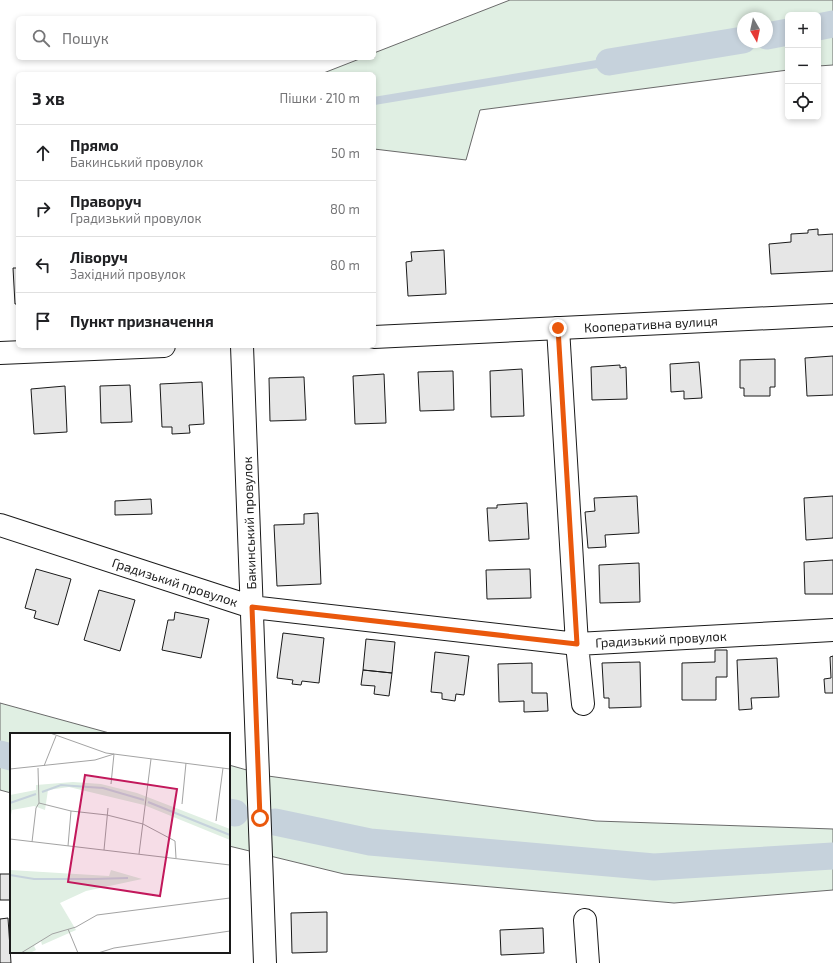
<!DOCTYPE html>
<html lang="uk">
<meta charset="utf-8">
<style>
body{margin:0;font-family:"Exo 2",sans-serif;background:#f6f6f6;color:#202124}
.controls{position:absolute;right:12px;top:12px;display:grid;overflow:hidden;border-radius:6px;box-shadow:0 2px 6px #0003}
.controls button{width:36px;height:36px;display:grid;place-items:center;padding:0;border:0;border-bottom:1px solid #e0e0e0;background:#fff;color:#202124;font:20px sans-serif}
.compass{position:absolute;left:737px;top:12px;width:36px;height:36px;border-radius:50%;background:#fff;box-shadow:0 2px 6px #0003;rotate:171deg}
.stop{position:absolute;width:12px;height:12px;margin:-9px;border:3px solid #ea580c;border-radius:50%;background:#fff}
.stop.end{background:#ea580c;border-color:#fff;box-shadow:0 1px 4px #0008}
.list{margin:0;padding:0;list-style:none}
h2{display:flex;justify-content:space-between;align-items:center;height:52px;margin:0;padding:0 16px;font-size:17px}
h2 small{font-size:13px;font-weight:400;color:#757577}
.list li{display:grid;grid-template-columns:26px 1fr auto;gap:12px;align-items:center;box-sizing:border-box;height:56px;padding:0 16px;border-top:1px solid #e0e0e0}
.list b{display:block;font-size:15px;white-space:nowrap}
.list p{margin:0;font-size:13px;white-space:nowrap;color:#757577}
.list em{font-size:13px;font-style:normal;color:#757577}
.icon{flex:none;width:22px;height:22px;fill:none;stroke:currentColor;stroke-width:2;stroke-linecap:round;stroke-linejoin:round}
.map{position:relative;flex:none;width:833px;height:963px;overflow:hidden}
.search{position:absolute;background:#fff;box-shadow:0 2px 6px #0003;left:16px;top:16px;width:360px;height:44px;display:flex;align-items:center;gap:10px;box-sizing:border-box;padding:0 14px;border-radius:6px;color:#757577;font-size:15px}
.panel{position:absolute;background:#fff;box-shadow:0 2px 6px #0003;left:16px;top:72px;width:360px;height:276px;border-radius:6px}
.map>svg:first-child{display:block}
.green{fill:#e0efe3;stroke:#6a6a6a;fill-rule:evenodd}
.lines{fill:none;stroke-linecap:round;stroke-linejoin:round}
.stream{stroke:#c6d2dc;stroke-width:8}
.canal{stroke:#c6d2dc;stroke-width:27}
.building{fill:#e6e6e6;stroke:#1a1a1a}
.minor-casing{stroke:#1a1a1a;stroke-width:24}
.tertiary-casing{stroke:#1a1a1a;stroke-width:24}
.minor{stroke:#fff;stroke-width:22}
.tertiary{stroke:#fff;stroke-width:22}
.route{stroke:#ea580c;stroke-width:5}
.labels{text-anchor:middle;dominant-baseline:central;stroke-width:3;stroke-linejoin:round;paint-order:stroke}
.street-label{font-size:13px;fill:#1a1a1a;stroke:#fff}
.inset-river{fill:none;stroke:#c6d2dc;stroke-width:2}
.inset-road{fill:none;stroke:#a3a3a3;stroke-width:1}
.view{fill:#c2185b;fill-opacity:0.15;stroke:#c2185b;stroke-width:2}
.inset-edge{fill:none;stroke:#1a1a1a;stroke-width:2}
</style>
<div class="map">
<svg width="833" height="963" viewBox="0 0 833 963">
<rect width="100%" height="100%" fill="#fff"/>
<!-- green -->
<path class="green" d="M 510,0 L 833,0 L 833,65 L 818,66 L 818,15 L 788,15 L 788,70 L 480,110 L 466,160 L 374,149 L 374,74 L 321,74 L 362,58 L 374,58 L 374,53 ZM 743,18 L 767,18 L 767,42 L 743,42 Z
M 0,703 L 113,734 L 11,734 L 11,793 L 0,790 Z
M 229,765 L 268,776 L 596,821 L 833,829 L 833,890 L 674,903 L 344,874 L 229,846 Z"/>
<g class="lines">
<!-- stream -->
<path class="stream" d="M 374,101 L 609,62"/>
<!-- canal -->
<path class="canal" d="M 818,27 L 833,24
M 767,36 L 788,32
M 609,62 L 743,40
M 0,754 L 11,757
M 229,812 L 235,813
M 275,822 L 370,842 L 654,867 L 833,856"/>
</g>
<!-- building -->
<path class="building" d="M 818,229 L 818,235 L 833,234 L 833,271 L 771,274 L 769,244 L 791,242 L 791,234 L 808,233 L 808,230 Z
M 444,250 L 446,294 L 408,296 L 406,262 L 412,261 L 411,252 Z
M 13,268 L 18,268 L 18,304 L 15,304 Z
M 833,356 L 833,395 L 807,396 L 805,358 Z
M 775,359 L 775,387 L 770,387 L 770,396 L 744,396 L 744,388 L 740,388 L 740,360 Z
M 699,362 L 702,398 L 684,399 L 684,391 L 671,392 L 670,364 Z
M 620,365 L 620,368 L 626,367 L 627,399 L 592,400 L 591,367 Z
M 522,369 L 524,416 L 491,417 L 490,371 Z
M 453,371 L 454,410 L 420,411 L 418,372 Z
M 384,374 L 386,423 L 355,424 L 353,376 Z
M 304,377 L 306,420 L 270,421 L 269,378 Z
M 202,382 L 204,424 L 189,425 L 190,433 L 172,434 L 172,427 L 162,427 L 160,384 Z
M 130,385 L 132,422 L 101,423 L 100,386 Z
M 65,386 L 67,432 L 34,434 L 31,389 Z
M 637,496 L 639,533 L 605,535 L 606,547 L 588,548 L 585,512 L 595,511 L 594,498 Z
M 833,496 L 833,538 L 806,540 L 804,498 Z
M 151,499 L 152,514 L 115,515 L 115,501 Z
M 527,503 L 529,539 L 489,541 L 487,508 L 497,508 L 497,505 Z
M 318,513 L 321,584 L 277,586 L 274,525 L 304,524 L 304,514 Z
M 833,560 L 833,594 L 805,594 L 804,562 Z
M 639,563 L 640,602 L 600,603 L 599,565 Z
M 36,569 L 71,579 L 58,625 L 34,618 L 36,611 L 25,608 Z
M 530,569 L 531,598 L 487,599 L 486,570 Z
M 99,590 L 135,600 L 120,651 L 84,640 Z
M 175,612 L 209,619 L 201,658 L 162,650 L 168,620 L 174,620 Z
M 283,633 L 324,638 L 319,683 L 302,681 L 301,685 L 292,684 L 293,680 L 277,678 Z
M 366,639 L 395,642 L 392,673 L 363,670 Z
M 715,650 L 727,650 L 727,677 L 716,677 L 716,700 L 682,700 L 682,663 L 715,662 Z
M 435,652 L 469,656 L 464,695 L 456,694 L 455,701 L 442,699 L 442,693 L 431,692 Z
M 833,656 L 833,693 L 825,693 L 824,679 L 831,678 L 830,657 Z
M 777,658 L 779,697 L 751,698 L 752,709 L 739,710 L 737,660 Z
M 640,662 L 641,707 L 609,708 L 609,698 L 604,698 L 602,663 Z
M 532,663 L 532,693 L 547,693 L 548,711 L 524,712 L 524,701 L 499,702 L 498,664 Z
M 363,670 L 392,673 L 389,696 L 374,694 L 375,686 L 361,685 Z
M 0,874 L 11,874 L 11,900 L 0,900 Z
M 327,912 L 327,952 L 292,953 L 291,913 Z
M 8,918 L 11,963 L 0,963 L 0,919 Z
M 543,928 L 544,953 L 501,955 L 500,930 Z
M 180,952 L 225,952 L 225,953 L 180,953 Z"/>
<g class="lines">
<!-- minor casing -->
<g class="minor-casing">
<path id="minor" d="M 558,328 L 577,644 L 583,704
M 242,346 L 265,963
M 0,525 L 252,607 L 577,644 L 833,630
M 585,920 L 588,963"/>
</g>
<!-- tertiary casing -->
<g class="tertiary-casing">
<path id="tertiary" d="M 374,337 L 833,315
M 0,353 L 164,346"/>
</g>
<!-- minor -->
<use href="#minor" class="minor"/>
<!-- tertiary -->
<use href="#tertiary" class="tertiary"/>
</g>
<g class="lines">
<!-- route -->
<path class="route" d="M 260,818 L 252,607 L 577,644 L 558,328"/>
</g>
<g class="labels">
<!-- street labels -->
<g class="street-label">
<text transform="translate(651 324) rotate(-3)">Кооперативна вулиця</text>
<text transform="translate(249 523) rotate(-92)">Бакинський провулок</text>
<text transform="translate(175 582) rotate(18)">Градизький провулок</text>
<text transform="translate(661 639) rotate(-3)">Градизький провулок</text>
</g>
</g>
<!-- overview -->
<g transform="translate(10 733)">
<rect width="220" height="220" fill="#fff"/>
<path d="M 63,49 L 91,51 L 127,60 L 220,96 L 220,107 L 134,72 L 59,54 L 38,57 L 35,77 L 24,73 L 2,77 L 0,87 L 0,62 L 26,57 L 26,52 ZM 0,137 L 99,143 L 101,137 L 132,146 L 76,158 L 50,170 L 66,197 L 32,212 L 31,208 L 24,213 L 26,217 L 20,220 L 0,220 Z" fill="#e0efe3"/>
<path class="inset-river" d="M 32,59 L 51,52 L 64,53 L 93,55 L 134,67M 138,69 L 220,102M 0,70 L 26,61M 0,142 L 24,146 L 84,146M 84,146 L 118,145"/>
<path class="inset-road" d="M 40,0 L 96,20 L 220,36M 34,33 L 46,3M 0,36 L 85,27 L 104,21 L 101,51M 29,70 L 61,78 L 97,82 L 133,91 L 165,108 L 166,125M 172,71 L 176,30M 206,88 L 213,35M 0,106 L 220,132M 22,109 L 26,75 L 29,70 L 28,35M 58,113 L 61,78M 94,117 L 98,75M 129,121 L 141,26M 58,196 L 68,220M 11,220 L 42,201 L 66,194 L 87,182 L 220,165M 88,220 L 104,215 L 220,198"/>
<path class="view" d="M 75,42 L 167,56 L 150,163 L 58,149 Z"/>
<rect width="220" height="220" class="inset-edge"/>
</g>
</svg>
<div class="controls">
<button>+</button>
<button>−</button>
<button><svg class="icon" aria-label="locate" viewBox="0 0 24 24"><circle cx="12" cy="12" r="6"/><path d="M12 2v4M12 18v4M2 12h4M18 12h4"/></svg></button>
</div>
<svg class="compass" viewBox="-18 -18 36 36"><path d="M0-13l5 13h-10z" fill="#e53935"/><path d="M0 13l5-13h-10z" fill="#757577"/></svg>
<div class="stop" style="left:260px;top:818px"></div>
<div class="stop end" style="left:558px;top:328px"></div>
<div class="search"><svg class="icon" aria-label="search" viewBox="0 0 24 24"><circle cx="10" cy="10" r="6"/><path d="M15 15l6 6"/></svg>Пошук</div>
<section class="panel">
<h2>3 хв<small>Пішки · 210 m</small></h2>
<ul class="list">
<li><svg class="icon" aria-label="ahead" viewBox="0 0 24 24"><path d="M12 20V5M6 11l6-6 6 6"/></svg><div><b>Прямо</b><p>Бакинський провулок</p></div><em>50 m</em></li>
<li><svg class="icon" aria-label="right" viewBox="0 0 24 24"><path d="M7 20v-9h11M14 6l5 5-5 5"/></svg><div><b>Праворуч</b><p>Градизький провулок</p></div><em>80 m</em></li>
<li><svg class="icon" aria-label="left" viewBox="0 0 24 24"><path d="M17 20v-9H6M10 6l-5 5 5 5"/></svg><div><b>Ліворуч</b><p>Західний провулок</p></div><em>80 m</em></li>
<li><svg class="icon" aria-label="arrive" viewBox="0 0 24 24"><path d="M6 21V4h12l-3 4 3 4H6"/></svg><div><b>Пункт призначення</b></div></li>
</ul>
</section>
</div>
